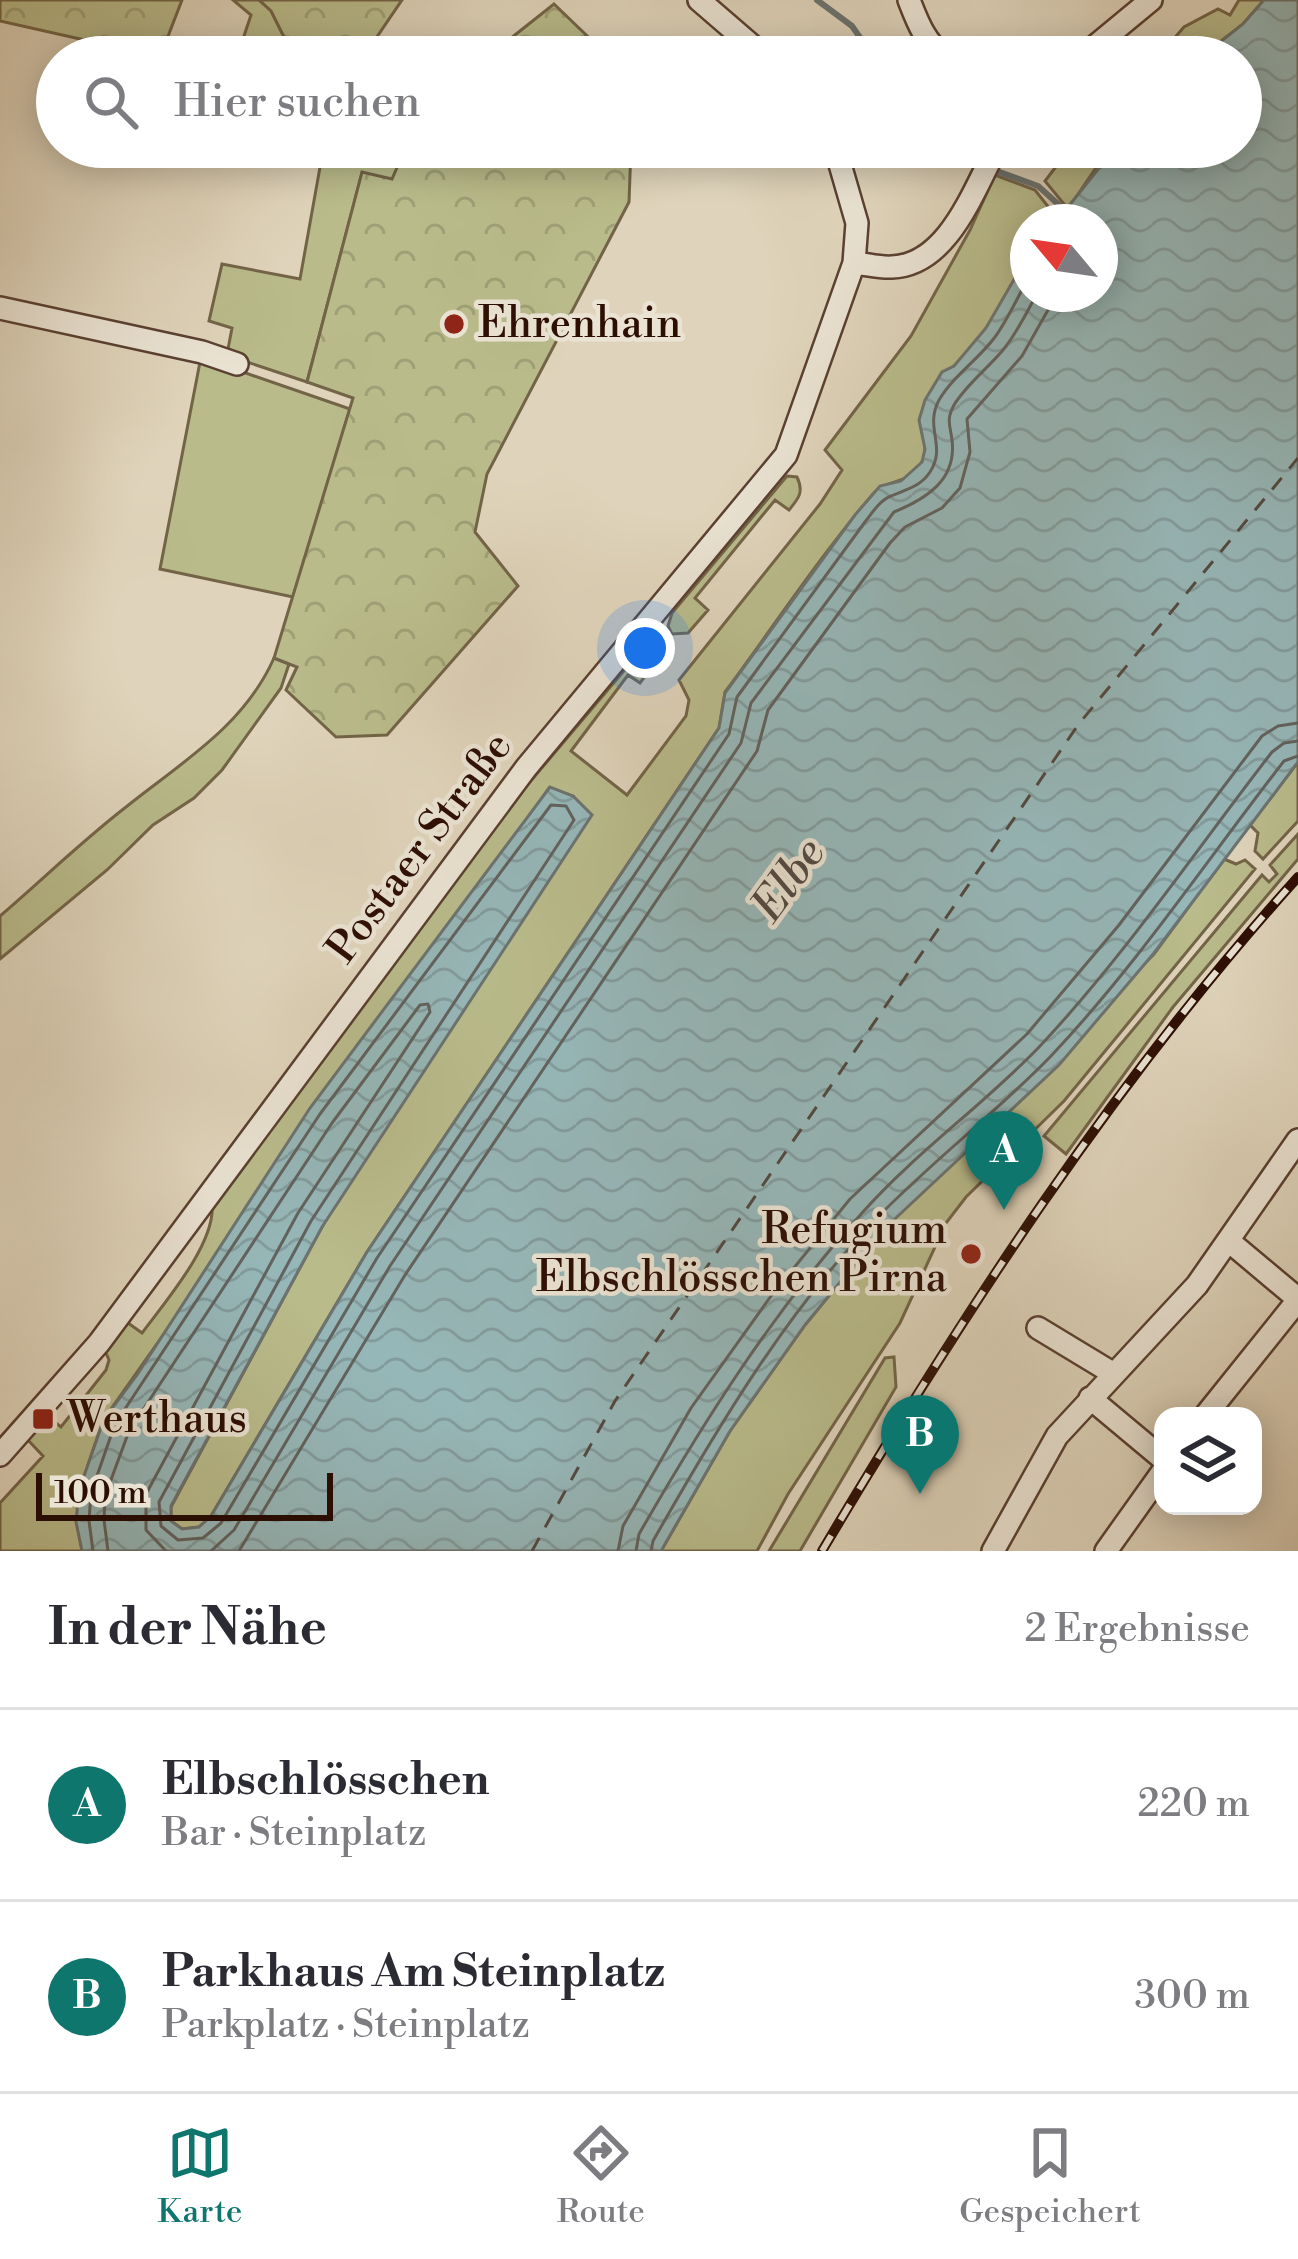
<!DOCTYPE html>
<html lang="de">
<meta charset="utf-8">
<style>
body{margin:0;font-family:"Libre Bodoni",serif;background:#f2f2f3;color:#2b2b33}
.controls{position:absolute;right:36px;bottom:36px;display:grid;overflow:hidden;border-radius:24px;box-shadow:0 6px 30px #0003}
.controls button{width:108px;height:108px;display:grid;place-items:center;padding:0;border:0;border-bottom:3px solid #e1e1e2;background:#fff;color:#2b2b33;font:60px sans-serif}
.compass{position:absolute;left:1010px;top:204px;width:108px;height:108px;border-radius:50%;background:#fff;box-shadow:0 6px 30px #0003;rotate:299deg}
.scale{position:absolute;left:36px;bottom:30px;width:297px;box-sizing:border-box;padding-left:12px;border:6px solid #2d0e03;border-top:0;font-size:33px;line-height:42px;white-space:nowrap;color:#2d0e03;-webkit-text-stroke:9px #eae3d3;paint-order:stroke}
.you{position:absolute;left:645px;top:648px;width:42px;height:42px;margin:-30px;border:9px solid #fff;border-radius:50%;background:#1a73e8;box-shadow:0 0 0 18px #1a73e833}
.badge{display:grid;place-items:center;width:78px;height:78px;border-radius:50%;background:#0f766e;color:#fff;font-size:39px;font-weight:700}
.pin{position:absolute;translate:-50% -99px;filter:drop-shadow(0 3px 6px #0008)}
.pin::after{content:'';position:absolute;top:63px;width:42px;height:36px;background:inherit;clip-path:polygon(0 0,100% 0,50% 100%)}
.list{margin:0;padding:0;list-style:none}
h2{display:flex;justify-content:space-between;align-items:center;height:156px;margin:0;padding:0 48px;font-size:51px}
h2 small{font-size:39px;font-weight:400;color:#7c7c81}
.list li{display:grid;grid-template-columns:78px 1fr auto;gap:36px;align-items:center;box-sizing:border-box;height:192px;padding:0 48px;border-top:3px solid #e1e1e2}
.list b{display:block;font-size:45px;white-space:nowrap}
.list p{margin:0;font-size:39px;white-space:nowrap;color:#7c7c81}
.list em{font-size:39px;font-style:normal;color:#7c7c81}
.icon{flex:none;width:66px;height:66px;fill:none;stroke:currentColor;stroke-width:2;stroke-linecap:round;stroke-linejoin:round}
.map{position:relative;flex:none;width:1298px;height:1551px;overflow:hidden}
.search{position:absolute;background:#fff;box-shadow:0 6px 30px #0003;left:36px;right:36px;top:36px;height:132px;display:flex;align-items:center;gap:30px;box-sizing:border-box;padding:0 42px;border-radius:66px;color:#7c7c81;font-size:45px}
.sheet{height:540px;background:#fff}
nav{display:flex;justify-content:space-around;align-items:center;box-sizing:border-box;height:168px;border-top:3px solid #e1e1e2;background:#fff;font-size:33px;color:#7c7c81}
nav a{display:grid;justify-items:center;gap:6px}
nav .on{color:#0f766e}
.map>svg:first-child{display:block}
.grass{fill:#b9bb8b;stroke:#736447;stroke-width:3}
.forest{fill:url(#forest-crowns);stroke:#736447;stroke-width:3}
.water{fill:url(#water-waves);stroke:#6c7370;stroke-width:3}
.lines{fill:none;stroke-linecap:round;stroke-linejoin:round}
.shore{stroke:#62625e;stroke-width:3}
.stream{stroke:#6c7370;stroke-width:6}
.ferry{stroke:#524942;stroke-width:3;stroke-dasharray:15 12;stroke-linecap:butt}
.street-casing{stroke:#5a4031;stroke-width:26}
.street{stroke:#eae3d3;stroke-width:21}
.rail-casing{stroke:#2d0e03;stroke-width:10}
.rail{stroke:#eae3d3;stroke-width:6;stroke-dasharray:18;stroke-linecap:butt}
.poi-dot{fill:#8f2418;stroke:#eae3d3;stroke-width:4.5}
.labels{text-anchor:middle;dominant-baseline:central;stroke-width:9;stroke-linejoin:round;paint-order:stroke}
.poi-label{font-size:42px;fill:#2d0e03;stroke:#eae3d3;text-anchor:start}
.street-label{font-size:42px;fill:#2d0e03;stroke:#eae3d3}
.water-label{font-size:45px;font-style:italic;fill:#524942;stroke:#eae3d3}
</style>
<div class="map">
<svg width="1298" height="1551" viewBox="0 0 1298 1551">
<defs>
<pattern id="forest-crowns" width="20" height="18" patternUnits="userSpaceOnUse" patternTransform="scale(3)"><rect width="20" height="18" fill="#b9bb8b"/><path d="M2 6a3 3 0 1 1 6 0M12 15a3 3 0 1 1 6 0" fill="none" stroke="#9fa076"/></pattern>
<pattern id="water-waves" width="16" height="10" patternUnits="userSpaceOnUse" patternTransform="scale(3)"><rect width="16" height="10" fill="#96b7b8"/><path d="M0 5q4-4 8 0t8 0" fill="none" stroke="#829c9d"/></pattern>
</defs>
<rect width="100%" height="100%" fill="#dfd4bb"/>
<filter id="stains"><feTurbulence type="fractalNoise" baseFrequency=".00167" numOctaves="4"/><feColorMatrix values="0 0 0 0 .2 0 0 0 0 .09 0 0 0 0 .02 0 0 0 .5 -.17"/></filter>
<radialGradient id="worn" r=".72"><stop offset=".6" stop-color="#630" stop-opacity="0"/><stop offset="1" stop-color="#630" stop-opacity=".3"/></radialGradient>
<!-- grass -->
<path class="grass" d="M 233,0 L 259,0 L 271,10 L 294,57 L 237,57 L 251,15 Z
M 1239,0 L 1264,0 L 1243,24 L 1201,57 L 1158,57 L 1184,27 L 1218,9 L 1230,15 Z
M 291,147 L 406,147 L 392,180 L 362,173 L 307,382 L 241,360 L 241,354 L 228,349 L 232,328 L 209,321 L 222,264 L 300,279 L 322,156 Z
M 1071,147 L 1110,147 L 1068,209 L 1045,181 Z
M 995,175 L 1035,190 L 1058,219 L 1028,222 C 1028,233 1031,249 1027,258 C 1016,286 978,344 956,364 C 944,375 935,382 927,398 C 915,422 934,446 919,467 C 907,484 885,480 873,494 C 820,556 774,626 725,692 L 719,728 L 367,1252 L 211,1516 L 199,1527 L 182,1529 L 171,1521 L 171,1507 L 322,1227 L 573,796 L 549,788 L 104,1419 C 87,1468 72,1498 82,1551 L 0,1551 L 0,1503 L 43,1456 L 26,1438 L 46,1415 L 61,1427 L 106,1370 L 109,1360 L 103,1346 L 124,1320 L 142,1333 C 165,1302 215,1244 212,1206 L 496,822 L 639,653 L 653,649 L 662,654 L 640,683 L 628,675 L 571,751 L 627,795 L 686,716 L 689,700 L 679,680 L 820,504 L 842,470 L 825,450 L 911,336 L 970,230 Z
M 200,362 L 237,370 L 350,409 L 293,597 L 160,569 Z
M 787,476 L 797,477 C 804,492 799,498 789,510 L 775,500 L 695,598 L 708,610 L 688,633 L 672,634 L 668,626 L 672,613 Z
M 274,658 L 289,664 L 281,688 L 222,770 L 194,798 L 153,825 L 107,870 L 0,959 L 0,916 C 42,880 82,841 126,807 C 182,762 244,726 274,658 Z
M 1298,762 L 1298,821 L 1263,859 L 1255,851 L 1258,833 L 1250,825 Z
M 1298,834 L 1298,859 L 1173,1007 L 1066,1154 L 1044,1136 L 1262,875 L 1269,882 L 1277,874 L 1270,865 Z
M 1224,859 L 1236,864 L 1245,860 L 1255,869 L 1064,1101 L 966,1197 L 946,1223 L 900,1323 L 788,1494 L 757,1551 L 661,1551 L 730,1431 L 805,1325 L 882,1231 L 1154,954 Z
M 894,1357 L 896,1387 L 800,1551 L 769,1551 L 885,1358 Z"/>
<!-- forest -->
<path class="forest" d="M 0,0 L 182,0 L 160,57 L 0,21 Z
M 259,0 L 402,0 L 368,50 L 377,57 L 294,57 L 271,11 Z
M 554,4 L 609,57 L 491,57 L 491,54 Z
M 406,147 L 631,147 L 629,202 L 487,474 L 475,532 L 518,586 L 387,735 L 336,737 L 286,690 L 297,667 L 274,658 L 353,398 L 307,382 L 362,172 L 392,179 Z"/>
<!-- water -->
<path class="water" d="M 1264,0 L 1298,0 L 1298,762 L 1154,953 L 1059,1065 L 882,1231 L 805,1325 L 730,1431 L 661,1551 L 82,1551 L 76,1522 L 79,1490 L 104,1419 L 137,1375 L 310,1108 L 550,787 L 573,796 L 592,815 L 322,1227 L 171,1506 L 171,1521 L 182,1529 L 199,1527 L 211,1516 L 367,1252 L 719,728 L 725,693 L 855,515 L 880,486 L 901,481 L 922,462 L 925,449 L 919,420 L 925,400 L 942,372 L 954,366 L 986,328 L 1024,262 L 1028,257 L 1028,294 L 1100,294 L 1100,222 L 1056,222 L 1104,162 L 1110,147 L 1241,147 L 1241,57 L 1201,57 L 1243,24 Z"/>
<g class="lines">
<!-- shore -->
<path class="shore" d="M 93,1551 L 89,1521 L 91,1493 L 115,1424 L 320,1114 L 551,805 L 566,806 L 574,820 L 311,1221 L 159,1502 L 161,1526 L 178,1540 L 203,1538 L 221,1523 L 377,1258 L 729,734 L 737,697 L 865,522 C 872,513 880,500 891,496 C 907,489 920,487 930,472 C 947,446 924,428 939,400 C 953,376 978,360 995,337 C 1008,319 1017,298 1028,279
M 108,1551 L 104,1520 L 105,1496 L 129,1431 L 332,1123 L 420,1005 L 428,1004 L 430,1012 L 298,1213 L 146,1494 L 146,1530 L 166,1551
M 211,1551 L 234,1530 L 390,1266 L 741,743 L 751,703 L 894,512 C 926,499 957,480 952,440 C 950,424 946,420 954,405 C 966,385 988,368 1003,350 C 1017,333 1026,313 1037,294
M 239,1551 L 405,1275 L 757,751 L 768,710 L 890,543 L 905,527 L 942,508 L 960,488 L 970,452 L 967,419 L 1022,356 L 1057,294
M 618,1551 L 623,1526 L 691,1408 L 771,1296 L 850,1199 L 1027,1034 L 1119,925 L 1262,736 L 1278,726 L 1298,723
M 636,1551 L 639,1534 C 704,1421 774,1310 862,1213 C 916,1152 985,1104 1041,1045 C 1126,954 1196,850 1272,752 L 1284,743 L 1298,741
M 651,1551 L 653,1541 C 717,1428 786,1312 877,1218 C 932,1161 996,1113 1051,1056 C 1137,965 1207,860 1284,761 L 1298,756"/>
<!-- stream -->
<path class="stream" d="M 817,0 L 852,26 L 868,49
M 943,147 L 972,162 L 1038,186 L 1078,222"/>
<!-- ferry -->
<path class="ferry" d="M 532,1551 L 615,1401 L 1078,725 L 1298,458"/>
<!-- street casing -->
<g class="street-casing">
<path id="street" d="M 699,0 L 765,57
M 909,0 C 917,21 926,45 946,57
M 1082,57 L 1151,0
M 854,263 C 866,264 880,268 892,267 C 949,265 974,188 997,147
M 0,308 L 202,352 L 237,364
M 1230,1242 L 1298,1299
M 1038,1328 L 1114,1374
M 1090,1398 L 1163,1459
M 1205,1416 L 1298,1300
M 0,1455 L 99,1343 L 526,768 L 786,455 L 854,263 L 857,223 L 835,147
M 993,1551 L 1057,1436 L 1197,1285 L 1298,1140
M 1106,1551 L 1163,1471"/>
</g>
<!-- street -->
<use href="#street" class="street"/>
<!-- rail casing -->
<g class="rail-casing">
<path id="rail" d="M 822,1551 C 963,1314 1112,1083 1298,877"/>
</g>
<!-- rail -->
<use href="#rail" class="rail"/>
</g>
<!-- markers -->
<g class="poi-dot">
<circle cx="454" cy="324" r="12"/>
<circle cx="971" cy="1254" r="12"/>
<rect x="31" y="1407" width="24" height="24" rx="6"/>
</g>
<g class="labels">
<!-- poi labels -->
<g class="poi-label">
<text x="478" y="324">Ehrenhain</text>
<text x="947" y="1230" text-anchor="end">Refugium<tspan x="947" dy="48">Elbschlösschen Pirna</tspan></text>
<text x="67" y="1419">Werthaus</text>
</g>
<!-- street labels -->
<g class="street-label">
<text transform="translate(420 848) rotate(-53)">Postaer Straße</text>
</g>
<!-- water labels -->
<g class="water-label">
<text transform="translate(789 880) rotate(-54)">Elbe</text>
</g>
</g>
<rect width="100%" height="100%" filter="url(#stains)"/>
<rect width="100%" height="100%" fill="url(#worn)"/>
</svg>
<div class="controls">
<button><svg class="icon" aria-label="layers" viewBox="0 0 24 24"><path d="M12 4l9 5-9 5-9-5zM3 14l9 5 9-5"/></svg></button>
</div>
<svg class="compass" viewBox="-18 -18 36 36"><path d="M0-13l5 13h-10z" fill="#e53935"/><path d="M0 13l5-13h-10z" fill="#7c7c81"/></svg>
<div class="scale">100 m</div>
<div class="you"></div>
<div class="pin badge" style="left:1004px;top:1210px">A</div>
<div class="pin badge" style="left:920px;top:1494px">B</div>
<div class="search"><svg class="icon" aria-label="search" viewBox="0 0 24 24"><circle cx="10" cy="10" r="6"/><path d="M15 15l6 6"/></svg>Hier suchen</div>
</div>
<section class="sheet">
<h2>In der Nähe<small>2 Ergebnisse</small></h2>
<ul class="list">
<li><span class="badge">A</span><div><b>Elbschlösschen</b><p>Bar · Steinplatz</p></div><em>220 m</em></li>
<li><span class="badge">B</span><div><b>Parkhaus Am Steinplatz</b><p>Parkplatz · Steinplatz</p></div><em>300 m</em></li>
</ul>
</section>
<nav>
<a class="on"><svg class="icon" aria-label="map" viewBox="0 0 24 24"><path d="M3 6l6-2 6 2 6-2v14l-6 2-6-2-6 2zM9 4v14M15 6v14"/></svg>Karte</a>
<a><svg class="icon" aria-label="directions" viewBox="0 0 24 24"><path d="M12 3l9 9-9 9-9-9zM9 14v-3h6M13 9l2 2-2 2"/></svg>Route</a>
<a><svg class="icon" aria-label="saved" viewBox="0 0 24 24"><path d="M7 4h10v16l-5-4-5 4z"/></svg>Gespeichert</a>
</nav>
